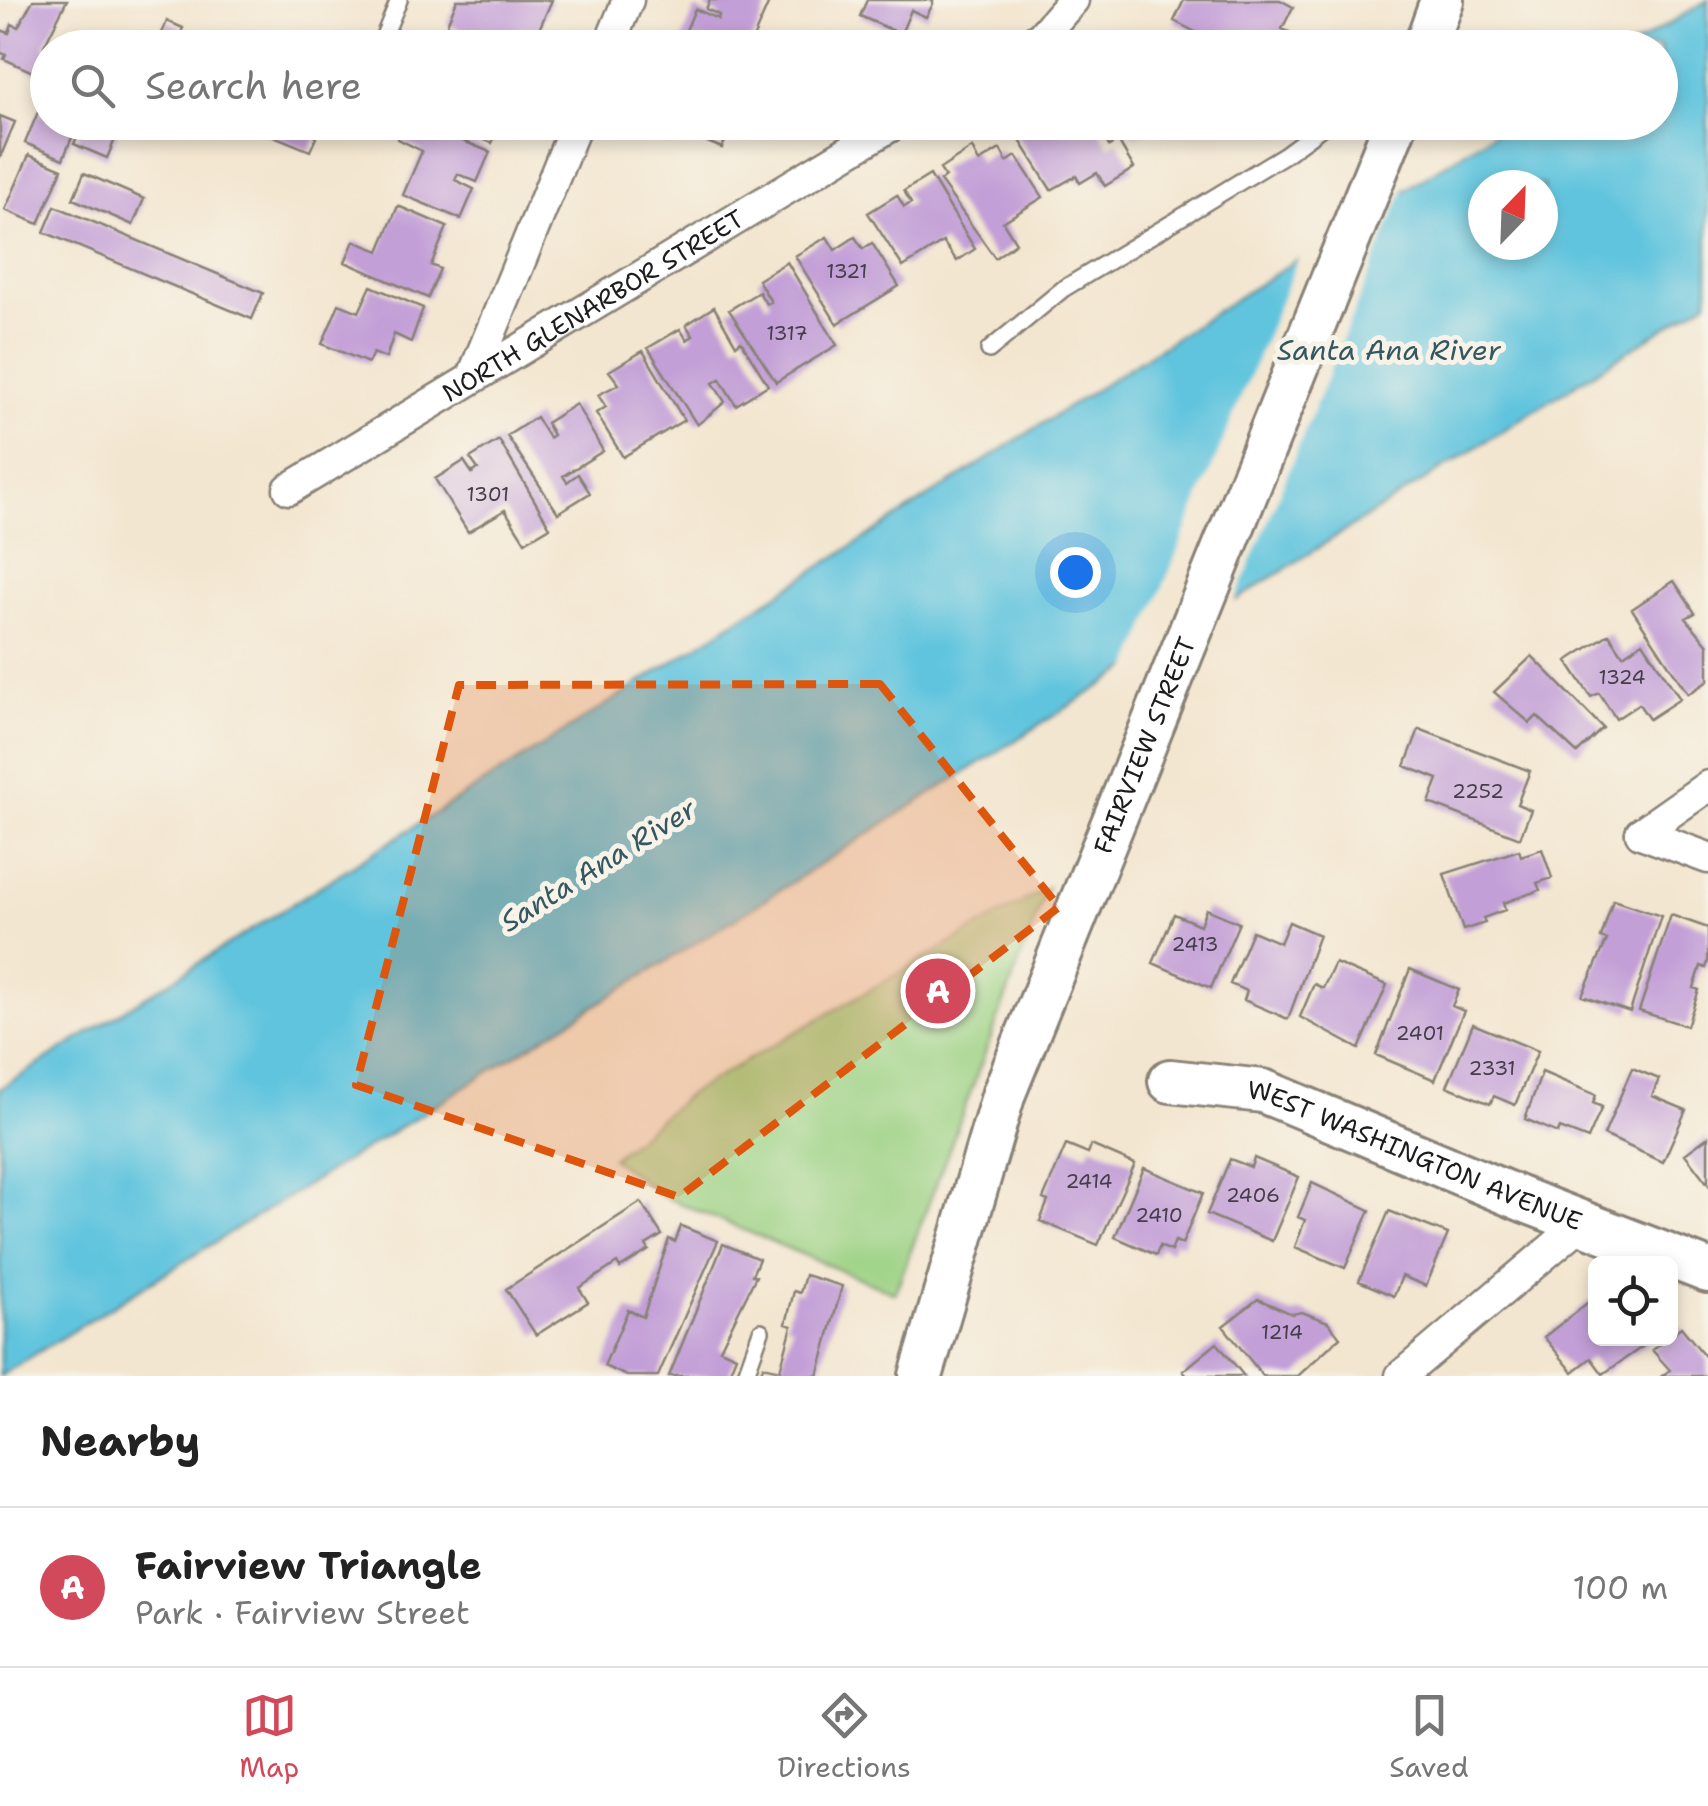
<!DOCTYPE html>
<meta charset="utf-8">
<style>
body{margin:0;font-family:"Shantell Sans",sans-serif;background:#f6f6f6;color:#222}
.controls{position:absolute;right:30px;bottom:30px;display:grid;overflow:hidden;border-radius:15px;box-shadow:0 5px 15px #0003}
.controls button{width:90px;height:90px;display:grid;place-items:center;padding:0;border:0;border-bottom:2px solid #e0e0e0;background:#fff;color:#222;font:50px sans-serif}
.compass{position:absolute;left:1468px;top:170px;width:90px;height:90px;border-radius:50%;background:#fff;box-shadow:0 5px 15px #0003;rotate:23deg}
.you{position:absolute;left:1075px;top:572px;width:35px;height:35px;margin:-25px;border:8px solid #fff;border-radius:50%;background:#1a73e8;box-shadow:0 0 0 15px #1a73e833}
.badge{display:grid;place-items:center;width:65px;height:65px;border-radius:50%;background:#d1495b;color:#fff;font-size:32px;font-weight:700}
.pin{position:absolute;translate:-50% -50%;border:5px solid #fff;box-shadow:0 2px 10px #0006}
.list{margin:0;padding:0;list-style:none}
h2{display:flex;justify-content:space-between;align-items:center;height:130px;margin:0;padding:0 40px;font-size:42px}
h2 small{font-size:32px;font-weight:400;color:#767676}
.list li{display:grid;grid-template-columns:65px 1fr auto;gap:30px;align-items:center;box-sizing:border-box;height:160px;padding:0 40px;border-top:2px solid #e0e0e0}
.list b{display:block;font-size:38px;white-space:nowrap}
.list p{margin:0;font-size:32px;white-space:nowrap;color:#767676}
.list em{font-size:32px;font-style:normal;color:#767676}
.icon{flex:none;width:55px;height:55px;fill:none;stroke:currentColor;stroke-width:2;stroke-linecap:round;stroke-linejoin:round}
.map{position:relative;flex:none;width:1708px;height:1376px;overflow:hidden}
.search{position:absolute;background:#fff;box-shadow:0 5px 15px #0003;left:30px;right:30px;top:30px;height:110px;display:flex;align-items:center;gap:25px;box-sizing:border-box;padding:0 35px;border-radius:55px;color:#767676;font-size:38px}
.sheet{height:290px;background:#fff}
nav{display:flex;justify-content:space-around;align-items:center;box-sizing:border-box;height:140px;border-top:2px solid #e0e0e0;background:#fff;font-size:28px;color:#767676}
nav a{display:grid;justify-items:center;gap:5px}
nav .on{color:#d1495b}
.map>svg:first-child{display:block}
.green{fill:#9bd183;stroke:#5c7650;stroke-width:2.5}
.water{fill:#60c4de;stroke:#3e707d;stroke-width:2.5;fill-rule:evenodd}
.pier{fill:#f3e6d0}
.building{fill:#c29fd7}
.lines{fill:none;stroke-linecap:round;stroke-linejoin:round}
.lane-casing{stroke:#888176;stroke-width:20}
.street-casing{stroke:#888176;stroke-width:35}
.secondary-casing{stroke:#888176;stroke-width:48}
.lane{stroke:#fff;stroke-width:15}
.street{stroke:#fff;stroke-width:30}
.secondary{stroke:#fff;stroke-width:42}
.marked{fill:#de560d;fill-opacity:0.2;stroke:#de560d;stroke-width:8;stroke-dasharray:20 12;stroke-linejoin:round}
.labels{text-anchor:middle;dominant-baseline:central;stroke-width:10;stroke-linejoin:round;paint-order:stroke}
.number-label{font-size:20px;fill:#463d4b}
.street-label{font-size:25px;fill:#1c1c1c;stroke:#f7f3e8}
.water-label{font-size:28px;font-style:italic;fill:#345760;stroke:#f7f3e8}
</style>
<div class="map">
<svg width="1708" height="1376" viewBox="0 0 1708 1376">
<rect width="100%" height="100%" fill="#f7f3e8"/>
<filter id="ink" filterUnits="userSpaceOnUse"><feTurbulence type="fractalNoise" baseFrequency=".01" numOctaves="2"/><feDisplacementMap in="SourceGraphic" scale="20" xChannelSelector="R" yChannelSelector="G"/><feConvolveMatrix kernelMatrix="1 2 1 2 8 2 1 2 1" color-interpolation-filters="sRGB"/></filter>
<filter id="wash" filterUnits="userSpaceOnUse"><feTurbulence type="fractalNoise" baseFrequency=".0048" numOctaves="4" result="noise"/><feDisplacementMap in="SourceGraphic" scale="40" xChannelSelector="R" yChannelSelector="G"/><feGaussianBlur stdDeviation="2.25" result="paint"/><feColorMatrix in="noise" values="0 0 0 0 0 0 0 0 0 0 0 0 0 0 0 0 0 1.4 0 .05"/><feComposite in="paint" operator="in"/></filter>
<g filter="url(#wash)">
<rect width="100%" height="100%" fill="#f3e6d0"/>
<!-- green -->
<path class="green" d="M 1047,888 L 895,1293 L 662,1196 L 612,1158 L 690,1093 Z"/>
<!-- water -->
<path class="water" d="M 1708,0 L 1708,300 L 728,923 L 0,1376 L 0,1089 L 556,737 L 1509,123 L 1660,122 L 1660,48 L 1631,47 ZM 1483,185 L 1543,185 L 1543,245 L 1483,245 Z"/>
<!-- pier -->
<path class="pier" d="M 1408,180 L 1233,606 L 1127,674 L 1302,249 Z"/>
<g id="blocks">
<!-- building -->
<path class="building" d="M 33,0 L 67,0 L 44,46 L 48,48 L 48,79 L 4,59 L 6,55 L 0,52 L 1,30 L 9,33 L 12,24 L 18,27 Z
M 457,0 L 552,0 L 537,34 L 522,27 L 514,48 L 502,48 L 447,24 Z
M 710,0 L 770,0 L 752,41 L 767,48 L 698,48 L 681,42 L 695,9 L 718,19 L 719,15 L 706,9 Z
M 867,0 L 933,0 L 933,4 L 926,17 L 911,10 L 901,34 L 860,16 Z
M 1184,0 L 1280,0 L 1293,7 L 1282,29 L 1300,37 L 1295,48 L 1227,48 L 1174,21 Z
M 167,21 L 183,28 L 181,33 L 216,48 L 156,48 Z
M 74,31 L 93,40 L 90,48 L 67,48 Z
M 38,112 L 48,116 L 48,122 L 63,122 L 75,130 L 63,159 L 25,143 Z
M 0,116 L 15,122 L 0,158 Z
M 83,122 L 119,130 L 107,158 L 74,144 Z
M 294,122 L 318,133 L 310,151 L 242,123 Z
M 405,122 L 422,124 L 490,152 L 477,182 L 458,174 L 455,180 L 474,189 L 461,219 L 403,195 L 422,151 L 398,139 Z
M 444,122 L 500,122 L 492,143 Z
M 679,122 L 733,122 L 722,148 L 676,129 Z
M 1035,122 L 1050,122 L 1053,128 L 1057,122 L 1095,122 L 1109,146 L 1118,141 L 1134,168 L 1105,186 L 1097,173 L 1080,183 L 1076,176 L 1051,190 L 1016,134 Z
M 1126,122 L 1154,122 L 1136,136 Z
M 972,148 L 979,162 L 1000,149 L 1007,162 L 1016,156 L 1043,197 L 1003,222 L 1016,243 L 995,258 L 940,181 L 945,177 L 940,169 Z
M 29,155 L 62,169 L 39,224 L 5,210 Z
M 84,173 L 144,199 L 133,225 L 73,199 Z
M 930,175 L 975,249 L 957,261 L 943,242 L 903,267 L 868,213 L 897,195 L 904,207 L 911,203 L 904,191 Z
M 55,206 L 263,293 L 252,319 L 44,232 Z
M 398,206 L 447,227 L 431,265 L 440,269 L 428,298 L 345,262 L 354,241 L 379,251 Z
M 827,237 L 835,250 L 855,237 L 863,249 L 872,243 L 899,286 L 837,324 L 795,256 Z
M 787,262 L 837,345 L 776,382 L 729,310 L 759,292 L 766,304 L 771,302 L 758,280 Z
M 371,286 L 423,308 L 411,342 L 394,334 L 386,358 L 373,353 L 368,363 L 322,344 L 339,304 L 359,312 Z
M 714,307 L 736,345 L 741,341 L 768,385 L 736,405 L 720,379 L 713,383 L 725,402 L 697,425 L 648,348 L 680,329 L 687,340 L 693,336 L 686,325 Z
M 643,351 L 684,420 L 623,457 L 596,413 L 606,407 L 598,395 L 619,384 L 609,371 Z
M 576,404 L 603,451 L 563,476 L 567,482 L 578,474 L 590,493 L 558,513 L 507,436 L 536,417 L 549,438 L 553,435 L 546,423 Z
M 499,440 L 550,527 L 525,542 L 505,510 L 468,532 L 435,479 L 464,461 L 472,473 L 478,469 L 470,458 Z
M 1674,581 L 1695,613 L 1686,618 L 1708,645 L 1708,681 L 1688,694 L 1632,609 Z
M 1609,634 L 1623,655 L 1643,642 L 1680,699 L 1649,719 L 1639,704 L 1616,719 L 1599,693 L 1591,697 L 1567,661 Z
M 1532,656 L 1603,728 L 1577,753 L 1537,716 L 1530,723 L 1494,692 Z
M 1419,729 L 1530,771 L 1517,804 L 1531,810 L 1520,838 L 1429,803 L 1438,779 L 1405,766 Z
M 1542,849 L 1552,878 L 1537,883 L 1540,890 L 1503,903 L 1505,910 L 1483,918 L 1485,923 L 1463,930 L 1444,874 L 1519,850 L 1521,856 Z
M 1613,900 L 1661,916 L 1630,1012 L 1582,996 L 1607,940 L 1601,938 Z
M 1206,909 L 1239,923 L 1211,988 L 1153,963 L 1174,914 L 1200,925 Z
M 1671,915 L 1708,928 L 1708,962 L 1706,968 L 1701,966 L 1694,988 L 1699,990 L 1687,1026 L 1639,1011 Z
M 1289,922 L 1319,935 L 1288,1019 L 1244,1000 L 1247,991 L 1230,984 L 1252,931 L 1280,943 Z
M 1335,963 L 1387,985 L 1359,1049 L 1300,1017 L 1314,984 L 1323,988 Z
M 1410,969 L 1459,990 L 1452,1006 L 1464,1011 L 1435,1080 L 1376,1055 Z
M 1473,1024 L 1538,1051 L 1515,1105 L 1494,1096 L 1490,1104 L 1447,1086 Z
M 1632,1068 L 1659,1079 L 1652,1096 L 1686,1110 L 1663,1162 L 1604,1135 Z
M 1542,1072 L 1596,1095 L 1593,1103 L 1602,1107 L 1588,1139 L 1560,1128 L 1558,1133 L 1525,1119 Z
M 1708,1137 L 1708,1184 L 1685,1154 Z
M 1066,1145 L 1088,1154 L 1091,1145 L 1135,1164 L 1098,1245 L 1040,1221 L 1048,1201 L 1043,1199 Z
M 1254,1158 L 1299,1177 L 1272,1241 L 1207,1214 L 1230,1159 L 1251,1167 Z
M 1144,1168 L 1203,1193 L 1182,1244 L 1175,1241 L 1171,1251 L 1160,1246 L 1156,1255 L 1115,1237 Z
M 1312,1183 L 1370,1210 L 1345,1268 L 1295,1247 L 1305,1220 L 1298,1217 Z
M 641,1202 L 662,1235 L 646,1245 L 649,1250 L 620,1268 L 617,1263 L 579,1288 L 588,1302 L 536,1335 L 506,1289 Z
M 1389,1211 L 1448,1234 L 1426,1286 L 1402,1276 L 1394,1296 L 1359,1281 Z
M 681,1226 L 718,1241 L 658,1376 L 627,1376 L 604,1366 L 628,1310 L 643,1317 L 669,1239 L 675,1242 Z
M 723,1244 L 759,1259 L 752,1275 L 756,1276 L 720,1349 L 736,1356 L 728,1376 L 669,1376 Z
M 805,1275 L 842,1286 L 818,1376 L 760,1376 L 763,1366 L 780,1370 L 792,1326 L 786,1324 L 794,1291 L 800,1293 Z
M 1596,1296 L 1596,1338 L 1655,1338 L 1603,1374 L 1591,1358 L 1573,1372 L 1544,1337 Z
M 1258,1299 L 1292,1314 L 1302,1312 L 1328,1322 L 1340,1337 L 1298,1376 L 1263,1376 L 1223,1326 Z
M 1681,1327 L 1708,1360 L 1708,1376 L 1662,1376 L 1670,1370 L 1652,1350 Z
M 1217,1343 L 1244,1376 L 1187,1376 L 1183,1371 Z"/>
</g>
</g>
<g filter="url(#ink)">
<use href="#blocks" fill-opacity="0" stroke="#888176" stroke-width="2.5"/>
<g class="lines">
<!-- lane casing -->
<g class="lane-casing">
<path id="lane" d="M 379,48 L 399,0
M 989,350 L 1063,289 L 1284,155 L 1329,122
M 745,1376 L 761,1331"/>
</g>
<!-- street casing -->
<g class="street-casing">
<g id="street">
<path d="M 608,48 L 628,0"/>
<path d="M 1023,48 L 1041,37 L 1073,0"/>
<path d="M 473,376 L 577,122"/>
<path id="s1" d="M 289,489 L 897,122"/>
<path d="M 1641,833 L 1708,786"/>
<path d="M 1641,833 L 1708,858"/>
<path d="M 1401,1376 L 1582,1223"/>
</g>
</g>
<!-- secondary casing -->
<g class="secondary-casing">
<g id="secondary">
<path d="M 1425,48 L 1442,0"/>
<path id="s2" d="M 1170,1081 L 1263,1091 L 1526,1201 L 1708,1271"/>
<path id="s3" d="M 921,1376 L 1004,1093 L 1396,122"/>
</g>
</g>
<!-- lane -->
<use href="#lane" class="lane"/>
<!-- street -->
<use href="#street" class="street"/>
<!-- secondary -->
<use href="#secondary" class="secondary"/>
</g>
</g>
<!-- marked area -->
<path class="marked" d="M 880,684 L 1059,907 L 679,1197 L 356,1085 L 459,685 Z"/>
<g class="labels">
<!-- number labels -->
<g class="number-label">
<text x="847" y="271">1321</text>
<text x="787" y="333">1317</text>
<text x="488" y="494">1301</text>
<text x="1622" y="677">1324</text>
<text x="1478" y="791">2252</text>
<text x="1195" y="944">2413</text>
<text x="1420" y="1033">2401</text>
<text x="1492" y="1068">2331</text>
<text x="1089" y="1181">2414</text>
<text x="1253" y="1195">2406</text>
<text x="1159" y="1215">2410</text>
<text x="1282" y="1332">1214</text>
</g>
<!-- street labels -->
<g class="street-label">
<text stroke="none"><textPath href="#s1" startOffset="355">NORTH GLENARBOR STREET</textPath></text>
<text stroke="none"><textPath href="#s3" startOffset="670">FAIRVIEW STREET</textPath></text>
<text stroke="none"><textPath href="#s2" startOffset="258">WEST WASHINGTON AVENUE</textPath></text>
</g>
<!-- water labels -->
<g class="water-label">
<text x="1389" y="350">Santa Ana River</text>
<text transform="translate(598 865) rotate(-32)">Santa Ana River</text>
</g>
</g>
</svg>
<div class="controls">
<button><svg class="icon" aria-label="locate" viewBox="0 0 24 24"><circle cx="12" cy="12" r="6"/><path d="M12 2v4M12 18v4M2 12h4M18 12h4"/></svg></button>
</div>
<svg class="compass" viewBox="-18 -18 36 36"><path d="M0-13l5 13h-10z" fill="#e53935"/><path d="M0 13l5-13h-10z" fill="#767676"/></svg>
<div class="you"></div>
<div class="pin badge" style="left:938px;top:991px">A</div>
<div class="search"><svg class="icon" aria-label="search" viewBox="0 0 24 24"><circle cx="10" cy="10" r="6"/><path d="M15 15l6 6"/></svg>Search here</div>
</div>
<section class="sheet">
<h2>Nearby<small></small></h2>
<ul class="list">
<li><span class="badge">A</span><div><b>Fairview Triangle</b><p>Park · Fairview Street</p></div><em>100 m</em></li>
</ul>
</section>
<nav>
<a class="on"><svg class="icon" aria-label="map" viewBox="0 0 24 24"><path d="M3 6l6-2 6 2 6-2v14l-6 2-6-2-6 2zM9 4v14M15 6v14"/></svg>Map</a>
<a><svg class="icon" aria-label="directions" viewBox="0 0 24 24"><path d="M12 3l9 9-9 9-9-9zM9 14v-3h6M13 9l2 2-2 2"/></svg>Directions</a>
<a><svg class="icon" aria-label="saved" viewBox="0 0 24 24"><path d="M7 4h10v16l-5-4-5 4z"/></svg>Saved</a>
</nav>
